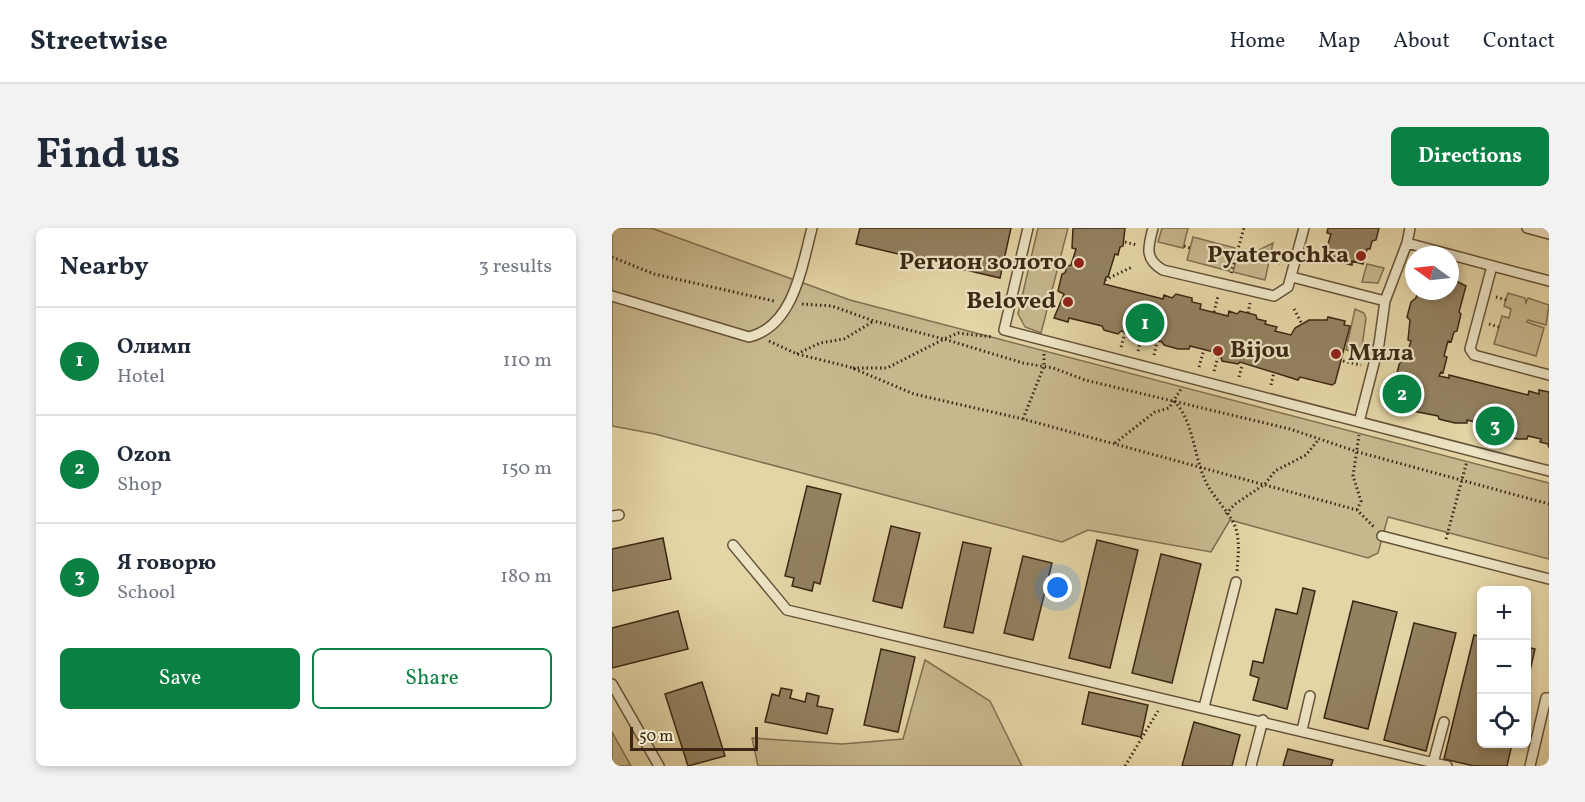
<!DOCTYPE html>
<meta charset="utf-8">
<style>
body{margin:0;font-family:Vollkorn,serif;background:#f2f2f3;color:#1f2937}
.controls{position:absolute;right:18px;bottom:18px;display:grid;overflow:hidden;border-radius:9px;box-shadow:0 3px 9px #0003}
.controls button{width:54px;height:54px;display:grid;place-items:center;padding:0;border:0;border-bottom:2px solid #e0e1e3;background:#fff;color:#1f2937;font:30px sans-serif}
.compass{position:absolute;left:793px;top:18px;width:54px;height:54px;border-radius:50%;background:#fff;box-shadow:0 3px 9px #0003;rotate:285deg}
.scale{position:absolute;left:18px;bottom:15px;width:128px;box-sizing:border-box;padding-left:6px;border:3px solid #3b2714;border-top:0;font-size:16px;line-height:21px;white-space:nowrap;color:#3b2714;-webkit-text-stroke:4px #ede4c5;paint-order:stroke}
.you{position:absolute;left:446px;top:360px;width:21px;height:21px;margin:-15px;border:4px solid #fff;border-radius:50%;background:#1a73e8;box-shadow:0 0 0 9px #1a73e833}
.badge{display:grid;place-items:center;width:39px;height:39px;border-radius:50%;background:#0b8043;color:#fff;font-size:20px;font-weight:700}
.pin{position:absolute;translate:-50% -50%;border:3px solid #fff;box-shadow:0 2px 6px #0006}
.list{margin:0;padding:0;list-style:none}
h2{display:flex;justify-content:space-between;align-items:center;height:78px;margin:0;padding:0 24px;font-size:26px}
h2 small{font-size:20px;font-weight:400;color:#747a83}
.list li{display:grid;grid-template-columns:39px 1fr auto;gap:18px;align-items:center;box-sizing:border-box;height:108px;padding:0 24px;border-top:2px solid #e0e1e3}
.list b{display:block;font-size:22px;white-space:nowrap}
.list p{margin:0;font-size:20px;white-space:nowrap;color:#747a83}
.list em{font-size:20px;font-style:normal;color:#747a83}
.actions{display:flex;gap:12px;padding:18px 24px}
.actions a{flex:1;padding:14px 0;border:2px solid #0b8043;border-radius:9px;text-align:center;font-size:21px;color:#0b8043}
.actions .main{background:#0b8043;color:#fff}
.icon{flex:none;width:33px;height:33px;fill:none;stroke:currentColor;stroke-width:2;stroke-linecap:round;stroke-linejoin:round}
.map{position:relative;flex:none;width:937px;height:538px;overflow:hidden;border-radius:9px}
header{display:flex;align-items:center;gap:36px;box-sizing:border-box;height:84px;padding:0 30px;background:#fff;border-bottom:2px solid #e0e1e3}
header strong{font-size:28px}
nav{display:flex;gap:33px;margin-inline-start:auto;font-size:21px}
.intro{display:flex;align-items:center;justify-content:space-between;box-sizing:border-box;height:144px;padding:0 36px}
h1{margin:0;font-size:42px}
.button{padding:15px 27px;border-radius:9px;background:#0b8043;color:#fff;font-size:21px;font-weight:700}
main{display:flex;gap:36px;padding:0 36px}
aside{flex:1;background:#fff;border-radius:9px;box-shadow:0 3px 9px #0003}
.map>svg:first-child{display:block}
.green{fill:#c7b78d;stroke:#816f50;stroke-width:1.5}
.building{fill:#938160;stroke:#3b2714;stroke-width:1.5}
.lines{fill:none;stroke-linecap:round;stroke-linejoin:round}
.lane-casing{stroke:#655238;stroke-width:12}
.path{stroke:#3b2714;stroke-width:3;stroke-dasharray:1.5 3;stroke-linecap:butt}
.lane{stroke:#ede4c5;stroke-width:9}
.poi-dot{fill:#8f2418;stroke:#ede4c5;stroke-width:2}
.labels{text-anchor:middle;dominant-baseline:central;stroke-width:4.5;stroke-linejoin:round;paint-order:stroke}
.poi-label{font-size:24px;font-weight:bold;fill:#3b2714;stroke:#ede4c5;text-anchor:end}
</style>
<header>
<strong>Streetwise</strong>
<nav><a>Home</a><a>Map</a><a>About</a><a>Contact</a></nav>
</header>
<div class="intro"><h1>Find us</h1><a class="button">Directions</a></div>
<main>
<aside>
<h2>Nearby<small>3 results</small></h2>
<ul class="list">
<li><span class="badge">1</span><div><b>Олимп</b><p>Hotel</p></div><em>110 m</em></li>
<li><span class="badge">2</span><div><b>Ozon</b><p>Shop</p></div><em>150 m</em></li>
<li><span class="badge">3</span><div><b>Я говорю</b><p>School</p></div><em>180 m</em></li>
</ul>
<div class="actions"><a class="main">Save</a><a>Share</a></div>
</aside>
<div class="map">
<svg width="937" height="538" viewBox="0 0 937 538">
<rect width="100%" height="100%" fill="#e4d5a6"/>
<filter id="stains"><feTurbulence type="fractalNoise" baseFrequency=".00333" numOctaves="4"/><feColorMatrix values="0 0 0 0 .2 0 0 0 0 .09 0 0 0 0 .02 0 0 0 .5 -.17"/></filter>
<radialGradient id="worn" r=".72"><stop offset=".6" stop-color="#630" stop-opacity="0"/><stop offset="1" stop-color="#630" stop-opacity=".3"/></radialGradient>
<!-- green -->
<path class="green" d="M 0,0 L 39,0 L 238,72 L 937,255 L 937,331 L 776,289 L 766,325 L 756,330 L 618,292 L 599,324 L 476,302 L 450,314 L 43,206 L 0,198 Z
M 426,0 L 456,0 L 429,105 L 413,99 L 406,86 Z
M 550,0 L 576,0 L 571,20 L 546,14 Z
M 581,9 L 623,20 L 617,43 L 575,32 Z
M 661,15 L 653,52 L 621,44 L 627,22 L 643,24 Z
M 755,36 L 772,40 L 766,55 L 750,54 Z
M 896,65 L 913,70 L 914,75 L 916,70 L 937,77 L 934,97 L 916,92 L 915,94 L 932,100 L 924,128 L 882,116 L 890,88 L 897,90 L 899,81 L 892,78 Z
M 743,81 L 752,85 L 754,90 L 749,126 L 734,122 Z
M 313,432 L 378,473 L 410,538 L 146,538 L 140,510 L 230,516 L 291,511 Z
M 0,504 L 19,538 L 0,538 Z"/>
<!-- building -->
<path class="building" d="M 248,0 L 399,0 L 388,50 L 244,16 Z
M 461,0 L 513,0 L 511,18 L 508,19 L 506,27 L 503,26 L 496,49 L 494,49 L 492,56 L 551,71 L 552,67 L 560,70 L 564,66 L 580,70 L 580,74 L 589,76 L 588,81 L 616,88 L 617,83 L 625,86 L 628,83 L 644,87 L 645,91 L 654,93 L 653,96 L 665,99 L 663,103 L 679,107 L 683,100 L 697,92 L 715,92 L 716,89 L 733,93 L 732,97 L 738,98 L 723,155 L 720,157 L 688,149 L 686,152 L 628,134 L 626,136 L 610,133 L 609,129 L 601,127 L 602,124 L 578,118 L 577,121 L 566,121 L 552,117 L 550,114 L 542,112 L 543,109 L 518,102 L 517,105 L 509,103 L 506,106 L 492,102 L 490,98 L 457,90 L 456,94 L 442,90 L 452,66 L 446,63 L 450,46 L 453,45 L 455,38 L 459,37 L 464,21 L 460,20 Z
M 716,0 L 767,0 L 764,12 L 760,13 L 758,21 L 755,21 L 751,36 L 740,33 L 740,37 L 723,33 L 723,29 L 713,26 L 719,6 L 715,5 Z
M 838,50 L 854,58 L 847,84 L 849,86 L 845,103 L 842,104 L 839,114 L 836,113 L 832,128 L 835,129 L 831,145 L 829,144 L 827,148 L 837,150 L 837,147 L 916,167 L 917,163 L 927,166 L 927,162 L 937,164 L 937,220 L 936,216 L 928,214 L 929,211 L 916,208 L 915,211 L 905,211 L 888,207 L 886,203 L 878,201 L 879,198 L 855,192 L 855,195 L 843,195 L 827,191 L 826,188 L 780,179 L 786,165 L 783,165 L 785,155 L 783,153 L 787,137 L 793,125 L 795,126 L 799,113 L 796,112 L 798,92 L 795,89 L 799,74 L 804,70 L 806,63 L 838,63 Z
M 195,258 L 229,266 L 208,356 L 202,354 L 200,363 L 180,358 L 182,350 L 173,348 Z
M 279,298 L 308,305 L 290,380 L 261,373 Z
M 51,310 L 59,351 L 0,363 L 0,321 Z
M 485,312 L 526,322 L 498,440 L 457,430 Z
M 351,314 L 379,320 L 361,405 L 332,399 Z
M 549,326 L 589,336 L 560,455 L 520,445 Z
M 411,328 L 440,335 L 421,412 L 392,405 Z
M 691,360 L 703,363 L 675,481 L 641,472 L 647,450 L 638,447 L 641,433 L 651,435 L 664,381 L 685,386 Z
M 741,373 L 785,384 L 756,501 L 712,490 Z
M 66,383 L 76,421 L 0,440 L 0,400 Z
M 802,395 L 844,405 L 814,523 L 772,512 Z
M 862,407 L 870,409 L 870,516 L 900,516 L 895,538 L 862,538 L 832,531 Z
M 915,419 L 923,421 L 915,456 Z
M 269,421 L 303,429 L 286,504 L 252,497 Z
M 90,454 L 113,528 L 76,538 L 53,466 Z
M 169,460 L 180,462 L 178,470 L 193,474 L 195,465 L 207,468 L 205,478 L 221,481 L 215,506 L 153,494 L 160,466 L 167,468 Z
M 477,464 L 536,477 L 529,509 L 470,496 Z
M 582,494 L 628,507 L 620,538 L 570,538 Z
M 676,521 L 721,532 L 719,538 L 671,538 Z"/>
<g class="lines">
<!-- lane casing -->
<g class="lane-casing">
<path id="lane" d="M 416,0 L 392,102 L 937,243
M 541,0 C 536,19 532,31 551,42 L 662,68 L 676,59 L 692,0
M 915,0 L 937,6
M 795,15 L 937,53
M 880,38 L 858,121 L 862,127 L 937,147
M 680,49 L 773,73
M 0,68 L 137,109 C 182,98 190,38 200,0
M 747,194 L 767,116 L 773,73 L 795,15 L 798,0
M 0,288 L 7,287
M 770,308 L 937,351
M 121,317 L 175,382 L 835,538
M 0,456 L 47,538
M 592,479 L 624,354
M 690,502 L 698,468
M 821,535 L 832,494
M 639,538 L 651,492
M 918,538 L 934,470 L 937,470"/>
</g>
<!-- path -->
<path class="path" d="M 513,14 L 525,17
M 572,18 L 578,20
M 0,29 L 42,46 L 162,73
M 658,32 L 671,36
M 619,45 L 632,0
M 493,52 L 520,39
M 884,69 L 894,72
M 190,76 L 220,78 L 262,93 L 332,111 L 346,105 L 381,109
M 682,81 L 690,96
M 602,84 L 606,68
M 636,85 L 638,75
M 877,96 L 887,99
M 157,113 L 185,126 L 238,139 L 302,166 L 411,191 L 745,282 L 763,300
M 509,119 L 513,105
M 526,123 L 530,108
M 185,126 L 208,115 L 232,111 L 262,93
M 542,127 L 545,114
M 731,133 L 749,137
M 587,139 L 592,121
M 241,140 L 275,140 L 332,111 L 411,135 L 441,140 L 473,152 L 678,201 L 746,224 L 937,276
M 602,143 L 606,129
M 627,149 L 630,137
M 659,157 L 662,144
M 562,173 C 583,194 581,231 596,258 C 604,272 619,286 624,301 C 628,315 626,329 625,343
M 411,191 L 432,138 L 432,124
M 503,215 L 543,184 L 557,180 L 569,161
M 745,282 L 749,273 L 741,248 L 747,207
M 614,286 L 623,276 L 653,256 L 663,243 L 694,227 L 707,211
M 834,311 L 855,233
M 513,538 L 546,483"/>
<!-- lane -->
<use href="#lane" class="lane"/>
</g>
<!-- markers -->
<g class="poi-dot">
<circle cx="749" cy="28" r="6"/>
<circle cx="467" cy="35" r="6"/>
<circle cx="456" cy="74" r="6"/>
<circle cx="606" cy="123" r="6"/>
<circle cx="724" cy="126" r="6"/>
</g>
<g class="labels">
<!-- poi labels -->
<g class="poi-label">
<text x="737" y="28">Pyaterochka</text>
<text x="455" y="35">Регион золото</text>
<text x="444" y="74">Beloved</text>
<text x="618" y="123" text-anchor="start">Bijou</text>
<text x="736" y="126" text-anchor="start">Мила</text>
</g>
</g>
<rect width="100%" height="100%" filter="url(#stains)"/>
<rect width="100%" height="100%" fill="url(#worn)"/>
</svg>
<div class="controls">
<button>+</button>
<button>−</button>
<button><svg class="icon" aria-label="locate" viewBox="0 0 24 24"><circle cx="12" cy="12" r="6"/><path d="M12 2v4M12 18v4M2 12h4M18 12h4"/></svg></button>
</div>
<svg class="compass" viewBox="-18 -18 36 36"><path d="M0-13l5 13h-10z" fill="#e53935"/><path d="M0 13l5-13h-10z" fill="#747a83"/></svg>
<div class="scale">50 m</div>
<div class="you"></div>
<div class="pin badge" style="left:533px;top:95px">1</div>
<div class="pin badge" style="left:790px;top:166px">2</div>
<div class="pin badge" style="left:883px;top:198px">3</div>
</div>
</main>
